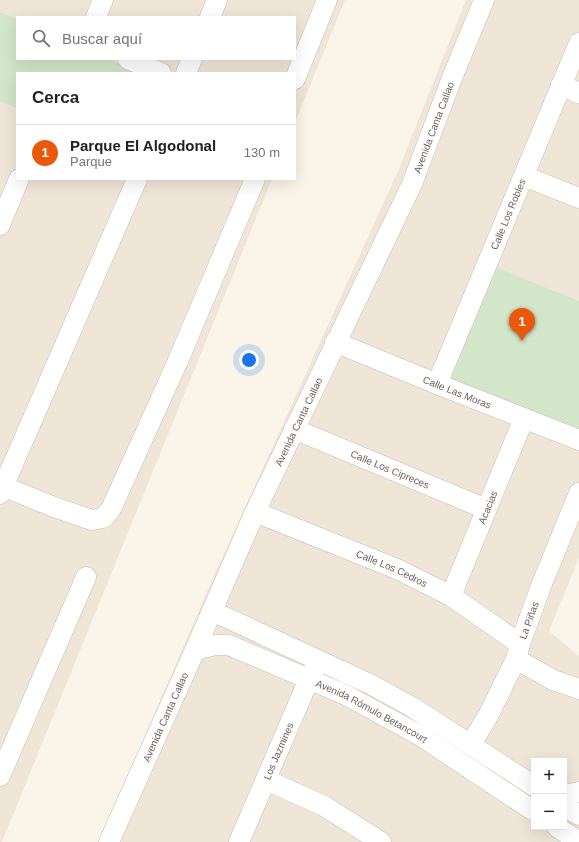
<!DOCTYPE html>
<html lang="es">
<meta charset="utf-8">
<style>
body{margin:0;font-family:Helvetica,sans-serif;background:#f6f6f6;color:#222}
.controls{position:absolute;right:12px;bottom:12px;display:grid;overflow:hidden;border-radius:0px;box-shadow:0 4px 16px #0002}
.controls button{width:36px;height:36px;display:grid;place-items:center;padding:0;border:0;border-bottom:1px solid #e0e0e0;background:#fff;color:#222;font:20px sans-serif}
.you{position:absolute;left:249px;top:360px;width:14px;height:14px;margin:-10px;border:3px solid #fff;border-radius:50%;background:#1a73e8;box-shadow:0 0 0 6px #1a73e833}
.badge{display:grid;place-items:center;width:26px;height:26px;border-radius:50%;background:#ea580c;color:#fff;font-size:13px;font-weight:700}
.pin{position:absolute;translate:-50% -33px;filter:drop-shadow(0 1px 2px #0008)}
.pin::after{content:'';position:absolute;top:21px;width:14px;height:12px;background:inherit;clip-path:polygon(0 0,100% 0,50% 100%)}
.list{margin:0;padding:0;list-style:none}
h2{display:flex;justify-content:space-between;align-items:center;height:52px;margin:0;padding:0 16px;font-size:17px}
h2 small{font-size:13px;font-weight:400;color:#767676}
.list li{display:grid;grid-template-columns:26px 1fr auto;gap:12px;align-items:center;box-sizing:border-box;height:56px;padding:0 16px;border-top:1px solid #e0e0e0}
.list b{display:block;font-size:15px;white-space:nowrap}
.list p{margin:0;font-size:13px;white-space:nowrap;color:#767676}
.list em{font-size:13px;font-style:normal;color:#767676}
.icon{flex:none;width:22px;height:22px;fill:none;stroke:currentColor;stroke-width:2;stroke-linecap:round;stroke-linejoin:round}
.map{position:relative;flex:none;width:579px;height:842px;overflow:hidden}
.search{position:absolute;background:#fff;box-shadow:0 4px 16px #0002;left:16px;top:16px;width:280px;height:44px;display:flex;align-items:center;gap:10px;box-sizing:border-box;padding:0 14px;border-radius:0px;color:#767676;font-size:15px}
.panel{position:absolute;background:#fff;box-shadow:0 4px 16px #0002;left:16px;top:72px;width:280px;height:108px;border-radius:0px}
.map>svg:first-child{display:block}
.residential{fill:#f0e6d8;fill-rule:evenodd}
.green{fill:#d3e6c9}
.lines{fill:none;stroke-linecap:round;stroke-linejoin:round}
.minor-casing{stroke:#cabdb0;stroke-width:21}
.minor{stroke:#fff;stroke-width:20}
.labels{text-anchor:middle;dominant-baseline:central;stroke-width:3.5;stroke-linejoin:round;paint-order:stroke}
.street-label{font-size:10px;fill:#715d50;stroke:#fdf8ee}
</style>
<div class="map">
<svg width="579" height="842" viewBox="0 0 579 842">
<rect width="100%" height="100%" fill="#faf4e9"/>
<!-- residential -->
<path class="residential" d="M 0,0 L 345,0 L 295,122 L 295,73 L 17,73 L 17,179 L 272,179 L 2,842 L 0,842 ZM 17,17 L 295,17 L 295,59 L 17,59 Z
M 466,0 L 579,0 L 579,558 L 549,631 L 579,656 L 579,842 L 99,842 L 216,571 L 398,171 ZM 534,761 L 564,761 L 564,827 L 534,827 Z"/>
<!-- green -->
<path class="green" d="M 0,12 L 17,19 L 17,59 L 109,59 L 141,73 L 17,73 L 17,108 L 0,101 Z
M 495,267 L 579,301 L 579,434 L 448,380 Z"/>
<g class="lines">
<!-- minor casing -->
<g class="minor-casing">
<g id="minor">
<path d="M 96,17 L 103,0"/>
<path d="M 210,17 L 217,0"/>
<path d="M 128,59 L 161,73"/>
<path d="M 186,73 L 192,59"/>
<path d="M 295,79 L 327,0"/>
<path d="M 561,85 L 579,93"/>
<path d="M 524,176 L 579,198"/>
<path d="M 0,225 L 19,179"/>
<path id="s1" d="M 335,342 L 437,384 L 579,440"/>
<path id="s2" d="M 437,384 L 579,43"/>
<path id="s3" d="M 294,429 L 486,509"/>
<path d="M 0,485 L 54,507 L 92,520 L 103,518 L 111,509 L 177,363 L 255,179"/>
<path d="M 0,494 L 137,179"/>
<path id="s4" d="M 255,512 L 397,569 L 451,596 L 520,644"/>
<path id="s5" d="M 451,596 L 524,418"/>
<path d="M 212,611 L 370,684 L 412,707 L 534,786"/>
<path id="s6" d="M 195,650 L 215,645 L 229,645 L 346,695 L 419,735 L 534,811"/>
<path d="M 516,659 L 553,680 L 579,689"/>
<path id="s7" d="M 471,744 L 488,716 L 516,659 L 520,644 L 541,586 L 579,493"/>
<path d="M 0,776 L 86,577"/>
<path d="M 266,780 L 324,806 L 381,842"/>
<path d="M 564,795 L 579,792"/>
<path d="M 564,806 L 579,815"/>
<path d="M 557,827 L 579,842"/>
<path id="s8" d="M 109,842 L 195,650 L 255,512 L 412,184 L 452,78 L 484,0"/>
<path id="s9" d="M 239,842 L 309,679 L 315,668"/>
</g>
</g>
<!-- minor -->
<use href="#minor" class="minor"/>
</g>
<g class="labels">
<!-- street labels -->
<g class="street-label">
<text stroke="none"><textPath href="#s8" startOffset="785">Avenida Canta Callao</textPath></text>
<text stroke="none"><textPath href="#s2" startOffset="184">Calle Los Robles</textPath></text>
<text stroke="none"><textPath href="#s1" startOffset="132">Calle Las Moras</textPath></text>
<text stroke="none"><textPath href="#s8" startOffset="461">Avenida Canta Callao</textPath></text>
<text stroke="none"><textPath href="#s3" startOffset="104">Calle Los Cipreces</textPath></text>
<text stroke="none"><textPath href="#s5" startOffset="96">Acacias</textPath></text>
<text stroke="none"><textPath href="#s4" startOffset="148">Calle Los Cedros</textPath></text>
<text stroke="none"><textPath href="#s7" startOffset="137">La Piñas</textPath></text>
<text stroke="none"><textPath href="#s6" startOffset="192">Avenida Rómulo Betancourt</textPath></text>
<text stroke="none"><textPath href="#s8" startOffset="137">Avenida Canta Callao</textPath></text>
<text stroke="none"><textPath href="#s9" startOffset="99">Los Jazmines</textPath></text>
</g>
</g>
</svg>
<div class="controls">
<button>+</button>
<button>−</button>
</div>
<div class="you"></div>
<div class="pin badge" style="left:522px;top:341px">1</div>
<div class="search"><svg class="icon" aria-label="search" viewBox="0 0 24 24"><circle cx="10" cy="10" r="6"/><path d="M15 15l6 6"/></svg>Buscar aquí</div>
<section class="panel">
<h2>Cerca<small></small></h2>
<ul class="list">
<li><span class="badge">1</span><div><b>Parque El Algodonal</b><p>Parque</p></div><em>130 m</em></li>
</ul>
</section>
</div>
